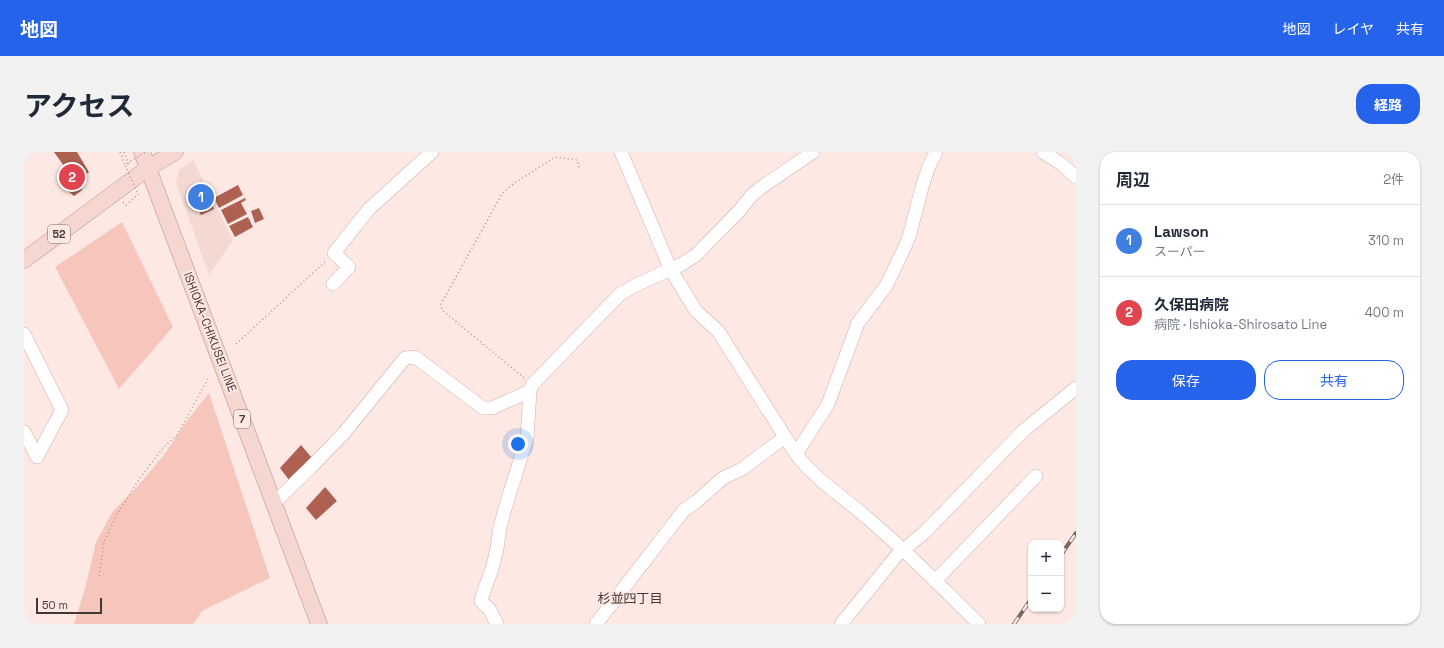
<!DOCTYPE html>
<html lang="ja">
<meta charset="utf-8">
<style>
body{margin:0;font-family:"Space Grotesk","Noto Sans JP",sans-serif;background:#f2f2f3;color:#1f2937}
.controls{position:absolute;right:12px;bottom:12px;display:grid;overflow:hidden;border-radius:8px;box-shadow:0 1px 3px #0004}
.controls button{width:36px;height:36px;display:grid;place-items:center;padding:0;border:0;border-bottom:1px solid #e0e1e3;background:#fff;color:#1f2937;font:20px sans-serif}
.scale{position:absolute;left:12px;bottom:10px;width:66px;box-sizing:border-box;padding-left:4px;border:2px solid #443734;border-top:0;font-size:11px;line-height:14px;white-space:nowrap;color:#443734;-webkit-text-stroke:3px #fee8e3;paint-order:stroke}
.you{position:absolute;left:494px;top:292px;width:14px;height:14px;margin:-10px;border:3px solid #fff;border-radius:50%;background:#1a73e8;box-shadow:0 0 0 6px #1a73e833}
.badge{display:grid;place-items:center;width:26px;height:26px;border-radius:50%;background:#2563eb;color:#fff;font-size:13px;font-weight:700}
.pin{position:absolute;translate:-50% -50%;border:2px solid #fff;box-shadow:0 1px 4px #0006}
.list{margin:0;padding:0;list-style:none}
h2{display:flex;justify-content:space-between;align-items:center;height:52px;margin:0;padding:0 16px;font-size:17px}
h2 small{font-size:13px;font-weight:400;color:#747a83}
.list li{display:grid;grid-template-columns:26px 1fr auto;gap:12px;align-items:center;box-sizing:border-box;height:72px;padding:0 16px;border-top:1px solid #e0e1e3}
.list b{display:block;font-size:15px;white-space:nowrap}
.list p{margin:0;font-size:13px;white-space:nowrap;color:#747a83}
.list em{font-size:13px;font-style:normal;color:#747a83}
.actions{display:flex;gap:8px;padding:12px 16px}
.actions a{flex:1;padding:9px 0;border:1px solid #2563eb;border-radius:16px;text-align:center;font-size:14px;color:#2563eb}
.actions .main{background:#2563eb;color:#fff}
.map{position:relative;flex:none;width:1052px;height:472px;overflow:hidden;border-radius:16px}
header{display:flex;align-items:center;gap:24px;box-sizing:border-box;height:56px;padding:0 20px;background:#2563eb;color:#fff}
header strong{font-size:19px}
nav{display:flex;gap:22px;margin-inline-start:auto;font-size:14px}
.intro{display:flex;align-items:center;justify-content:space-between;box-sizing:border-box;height:96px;padding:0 24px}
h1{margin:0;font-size:28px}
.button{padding:10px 18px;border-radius:16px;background:#2563eb;color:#fff;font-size:14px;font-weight:700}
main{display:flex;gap:24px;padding:0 24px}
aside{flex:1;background:#fff;border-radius:16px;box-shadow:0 1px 3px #0004}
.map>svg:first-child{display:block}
.built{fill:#f4d9d3}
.green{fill:#f6c6bc}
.building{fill:#ae6151}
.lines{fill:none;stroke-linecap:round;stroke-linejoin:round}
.minor-casing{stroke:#d0aea6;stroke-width:14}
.major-casing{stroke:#b48d85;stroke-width:17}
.path{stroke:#a89692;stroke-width:1.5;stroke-dasharray:1 3;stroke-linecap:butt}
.minor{stroke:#fff;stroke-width:13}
.major{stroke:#f6d6d0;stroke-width:16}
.rail-casing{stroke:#796965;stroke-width:4}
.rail{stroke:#fee8e3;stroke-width:2.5;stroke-dasharray:8;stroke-linecap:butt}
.path-bridge{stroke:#a89692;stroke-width:1.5;stroke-dasharray:1 3;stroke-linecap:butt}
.labels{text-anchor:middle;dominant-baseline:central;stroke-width:4;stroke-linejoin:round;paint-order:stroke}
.shield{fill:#fee8e3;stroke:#7c6c68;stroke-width:1}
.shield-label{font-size:11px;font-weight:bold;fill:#443734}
.street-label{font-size:12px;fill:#443734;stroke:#fee8e3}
.neighbourhood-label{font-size:13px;fill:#443734;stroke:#fee8e3}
</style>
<header>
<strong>地図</strong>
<nav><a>地図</a><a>レイヤ</a><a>共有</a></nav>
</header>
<div class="intro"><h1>アクセス</h1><a class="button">経路</a></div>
<main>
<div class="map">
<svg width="1052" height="472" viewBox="0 0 1052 472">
<rect width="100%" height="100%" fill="#fee8e3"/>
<!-- built -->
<path class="built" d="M 169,8 L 209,88 L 185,123 L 152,31 L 155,18 Z"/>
<!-- green -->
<path class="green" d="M 98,70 L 149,175 L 95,237 L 31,115 Z
M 185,241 L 246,426 L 178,459 L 169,472 L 50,472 L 62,433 L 72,390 L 89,359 L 112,336 L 140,303 L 162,270 Z"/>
<!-- building -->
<path class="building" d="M 30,0 L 53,0 L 65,20 L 54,29 L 58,38 L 50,44 L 43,38 L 34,19 L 40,14 Z
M 179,33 L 190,57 L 177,63 L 166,39 Z
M 214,33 L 219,43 L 195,56 L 190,46 Z
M 221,46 L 222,48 L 217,51 L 223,62 L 204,72 L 197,58 Z
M 235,56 L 240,67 L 231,71 L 227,59 Z
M 224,65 L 229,75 L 211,85 L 205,74 Z
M 277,293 L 288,306 L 265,328 L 256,316 Z
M 301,335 L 313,349 L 292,368 L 282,356 Z"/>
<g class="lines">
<!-- minor casing -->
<g class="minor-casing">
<path id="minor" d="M 597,0 L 647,118 L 672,159 L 694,179 L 772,302 C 791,327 818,344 842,365 C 882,398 918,436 955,472
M 1019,0 L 1036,11 L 1052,25
M 309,132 L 325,115 L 310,101 L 345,57 L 408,0
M 0,182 L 38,258 L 13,305 L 0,280
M 772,302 L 804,252 L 834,171 L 862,134 L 879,99 L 885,85 L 898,35 L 905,14 L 912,0
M 250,351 L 286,316 L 320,281 L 381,206 L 391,205 L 459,256 L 468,256 L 506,239
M 879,398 L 901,380 L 999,279 L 1052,236
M 911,429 L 1012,324
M 473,472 L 466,458 L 457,449 L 461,436 L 468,417 L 473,397 L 476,375 L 482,353 L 503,286 L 506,239 L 508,233 L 596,142 L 612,133 L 658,112 L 672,103 L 715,59 L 728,43 L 738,35 L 789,0
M 572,472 L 660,358 L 672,350 L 699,326 L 718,317 L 761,285
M 817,472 L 878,397"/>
</g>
<!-- major casing -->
<g class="major-casing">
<path id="major" d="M 118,0 L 295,472
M 0,108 L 124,16 L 151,0"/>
</g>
<!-- path -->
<path class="path" d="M 96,0 L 101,13
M 100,0 L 105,13
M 99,50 L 102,53 L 117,40
M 212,192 L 302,109
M 500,226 L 418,158 L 417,152 L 478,42 L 489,32 L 531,5 L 553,8 L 556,18
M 75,424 L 80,390 L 92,364 L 116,326 L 140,295 L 153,283 L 185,225"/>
<!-- minor -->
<use href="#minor" class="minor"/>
<!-- major -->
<use href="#major" class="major"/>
<!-- rail casing -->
<g class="rail-casing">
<path id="rail" d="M 1037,403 L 1052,381
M 990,472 L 1007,447"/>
</g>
<!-- rail -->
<use href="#rail" class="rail"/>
<!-- path-bridge -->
<path class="path-bridge" d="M 113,40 L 101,13 L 121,0"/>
</g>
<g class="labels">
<!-- shield labels -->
<g class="shield">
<rect x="24" y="73" width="22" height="18" rx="3"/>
<rect x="210" y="258" width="16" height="18" rx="3"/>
</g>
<g class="shield-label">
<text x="35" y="82">52</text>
<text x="218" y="267">7</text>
</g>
<!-- street labels -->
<g class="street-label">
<text transform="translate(186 180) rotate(69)">ISHIOKA-CHIKUSEI LINE</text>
</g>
<!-- neighbourhood labels -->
<g class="neighbourhood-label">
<text x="606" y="446">杉並四丁目</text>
</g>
</g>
</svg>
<div class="controls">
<button>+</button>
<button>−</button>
</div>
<div class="scale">50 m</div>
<div class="you"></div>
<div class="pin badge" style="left:177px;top:45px;background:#3f7fe0">1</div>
<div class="pin badge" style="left:48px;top:25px;background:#e0444e">2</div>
</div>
<aside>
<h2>周辺<small>2件</small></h2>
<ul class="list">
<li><span class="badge" style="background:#3f7fe0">1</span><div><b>Lawson</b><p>スーパー</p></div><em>310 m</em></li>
<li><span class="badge" style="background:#e0444e">2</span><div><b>久保田病院</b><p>病院 · Ishioka-Shirosato Line</p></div><em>400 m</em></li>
</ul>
<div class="actions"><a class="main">保存</a><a>共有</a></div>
</aside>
</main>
